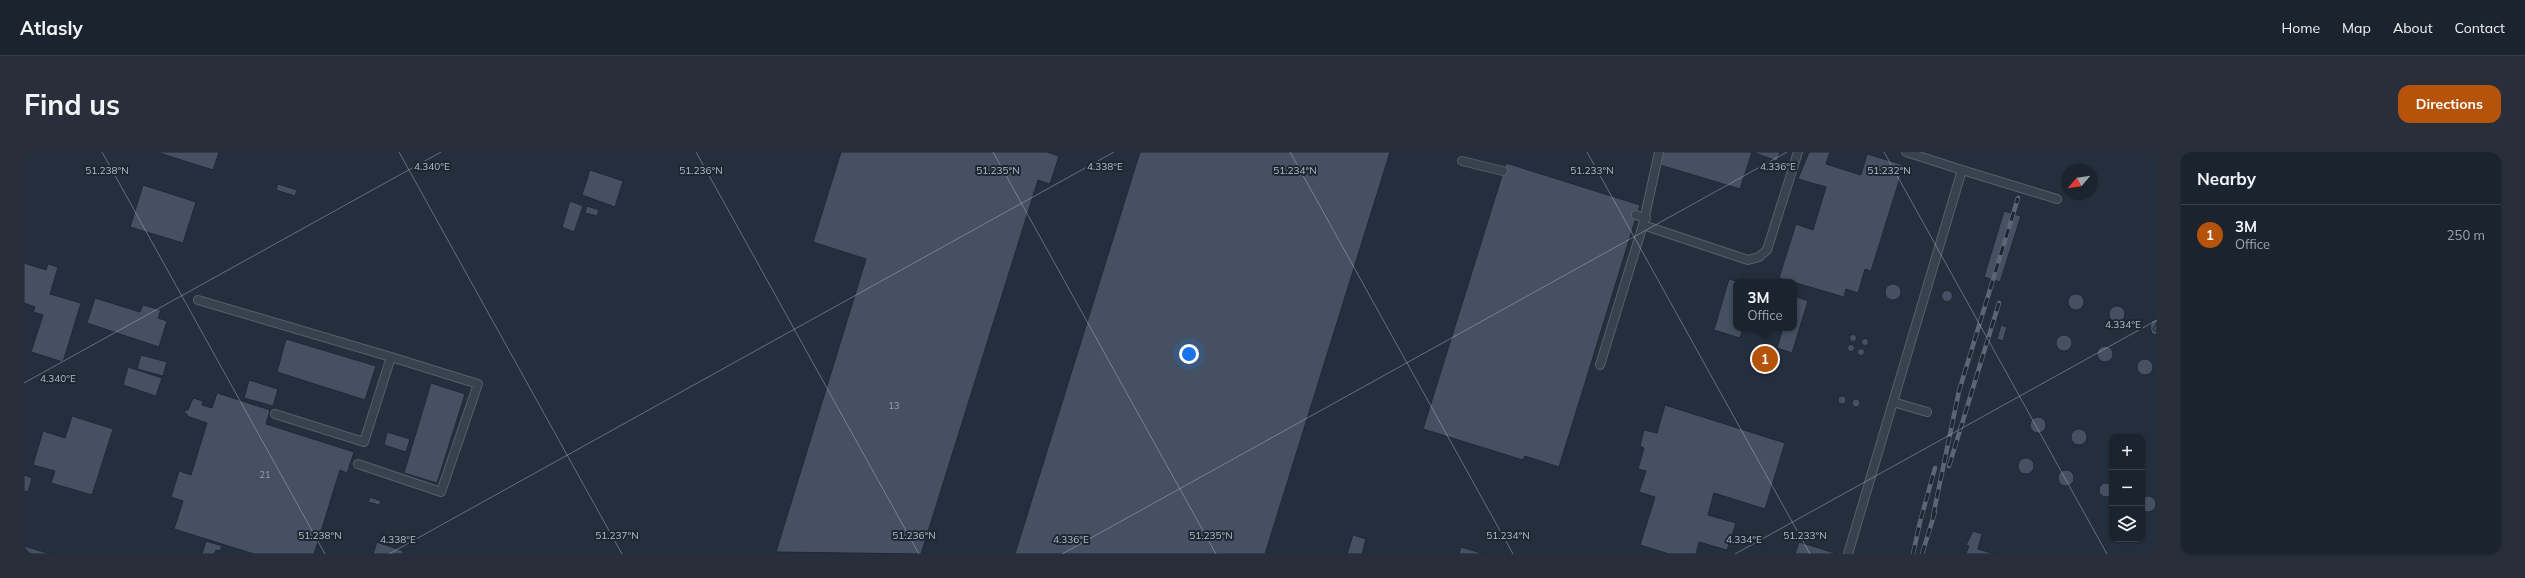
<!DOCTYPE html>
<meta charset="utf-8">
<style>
body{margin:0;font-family:Mulish,sans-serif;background:#282f3a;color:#f1f3f6}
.controls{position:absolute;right:12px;bottom:12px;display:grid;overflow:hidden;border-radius:8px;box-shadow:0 1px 3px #0004}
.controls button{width:36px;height:36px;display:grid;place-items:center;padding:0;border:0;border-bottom:1px solid #39404a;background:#1b232e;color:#f1f3f6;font:20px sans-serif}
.compass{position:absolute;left:2037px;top:12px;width:36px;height:36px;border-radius:50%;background:#1b232e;box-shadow:0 1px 3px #0004;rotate:241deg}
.you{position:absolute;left:1165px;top:202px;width:14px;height:14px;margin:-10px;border:3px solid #fff;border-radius:50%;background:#1a73e8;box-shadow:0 0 0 6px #1a73e833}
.badge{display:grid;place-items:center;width:26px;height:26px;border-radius:50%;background:#b45309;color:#fff;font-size:13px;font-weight:700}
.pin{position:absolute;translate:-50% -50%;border:2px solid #fff;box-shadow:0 1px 4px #0006}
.popup{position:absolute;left:1709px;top:127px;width:64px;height:52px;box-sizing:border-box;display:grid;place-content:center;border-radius:8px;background:#1b232e;filter:drop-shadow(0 1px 3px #0005);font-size:13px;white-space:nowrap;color:#a0a4aa}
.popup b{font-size:15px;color:#f1f3f6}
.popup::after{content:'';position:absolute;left:50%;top:100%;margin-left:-8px;border:8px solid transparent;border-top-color:#1b232e}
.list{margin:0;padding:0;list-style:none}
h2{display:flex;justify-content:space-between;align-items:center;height:52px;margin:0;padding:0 16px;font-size:17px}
h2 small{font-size:13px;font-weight:400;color:#a0a4aa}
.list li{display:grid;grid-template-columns:26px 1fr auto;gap:12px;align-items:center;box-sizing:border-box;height:60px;padding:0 16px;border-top:1px solid #39404a}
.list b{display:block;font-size:15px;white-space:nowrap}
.list p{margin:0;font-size:13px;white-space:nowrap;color:#a0a4aa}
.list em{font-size:13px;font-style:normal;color:#a0a4aa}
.icon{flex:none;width:22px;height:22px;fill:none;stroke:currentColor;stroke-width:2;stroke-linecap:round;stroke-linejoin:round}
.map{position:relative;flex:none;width:2133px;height:402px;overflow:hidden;border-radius:12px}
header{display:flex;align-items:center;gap:24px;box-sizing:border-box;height:56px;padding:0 20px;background:#1b232e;border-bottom:1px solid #39404a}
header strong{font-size:19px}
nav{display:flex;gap:22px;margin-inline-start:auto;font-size:14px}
.intro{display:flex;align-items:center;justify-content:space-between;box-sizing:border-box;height:96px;padding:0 24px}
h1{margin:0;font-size:28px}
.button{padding:10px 18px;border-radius:12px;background:#b45309;color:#fff;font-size:14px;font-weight:700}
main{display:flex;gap:24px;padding:0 24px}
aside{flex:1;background:#1b232e;border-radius:12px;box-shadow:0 1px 3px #0004}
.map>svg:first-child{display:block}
.building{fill:#455162;stroke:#1f2835}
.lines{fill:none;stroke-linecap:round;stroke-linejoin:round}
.lane-casing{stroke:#565f6c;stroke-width:10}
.lane{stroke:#38414e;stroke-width:8}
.rail-casing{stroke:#5a6575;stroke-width:4.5}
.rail{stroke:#1d2633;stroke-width:3;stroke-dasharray:9;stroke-linecap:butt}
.ticks{fill:none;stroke:#b4bcc9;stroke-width:1;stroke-opacity:0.45}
.labels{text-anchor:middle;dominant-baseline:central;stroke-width:4;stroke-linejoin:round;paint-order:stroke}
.number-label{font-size:9px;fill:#98a1af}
.ticks-label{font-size:10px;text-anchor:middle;fill:#b4bcc9;stroke:#1d2633;stroke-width:4;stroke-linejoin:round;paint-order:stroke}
</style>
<header>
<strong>Atlasly</strong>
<nav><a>Home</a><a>Map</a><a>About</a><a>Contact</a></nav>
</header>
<div class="intro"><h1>Find us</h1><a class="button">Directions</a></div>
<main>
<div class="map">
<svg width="2133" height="402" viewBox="0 0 2133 402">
<rect width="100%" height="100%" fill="#242f3e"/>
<!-- building -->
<path class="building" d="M 132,0 L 195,0 L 189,18 Z
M 817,0 L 1023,0 L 1035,4 L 1026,32 L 1014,28 L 897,402 L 752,400 L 842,107 L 789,90 Z
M 1116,0 L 1366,0 L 1241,402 L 991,402 Z
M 1639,0 L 1756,0 L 1753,9 L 1728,0 L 1716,37 L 1636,13 Z
M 1785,0 L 1806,0 L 1802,12 L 1837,23 L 1843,2 L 1880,13 L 1847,119 L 1841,117 L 1834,141 L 1822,137 L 1820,145 L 1755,126 L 1772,72 L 1789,78 L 1802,35 L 1774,27 Z
M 1482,11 L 1616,53 L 1535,315 L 1501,304 L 1499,308 L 1399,277 Z
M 566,18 L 599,29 L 591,55 L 558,43 Z
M 254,32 L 273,38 L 271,44 L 252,38 Z
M 119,33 L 172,50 L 159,91 L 106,75 Z
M 546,49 L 559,54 L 550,80 L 538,75 Z
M 563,54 L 575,58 L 573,64 L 561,61 Z
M 1980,59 L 1997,64 L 1976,130 L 1960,125 Z
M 0,111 L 22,118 L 24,112 L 34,115 L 26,142 L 57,151 L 39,210 L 7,200 L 19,163 L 9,160 L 11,155 L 0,151 Z
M 1705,127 L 1715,130 L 1712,130 L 1712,176 L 1719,176 L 1716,186 L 1690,178 Z
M1861 140a8 8 0 1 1 16 0a8 8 0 1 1-16 0Z
M1917.5 144a5.5 5.5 0 1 1 11 0a5.5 5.5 0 1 1-11 0Z
M2044 150a8 8 0 1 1 16 0a8 8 0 1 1-16 0Z
M 1770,144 L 1784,149 L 1768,201 L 1753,196 L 1759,176 L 1770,176 Z
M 71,146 L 116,160 L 119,153 L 137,158 L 134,166 L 143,169 L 135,195 L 63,171 Z
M2085 162a8 8 0 1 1 16 0a8 8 0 1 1-16 0Z
M 2133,167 L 2133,183 L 2128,182 L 2126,175 L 2128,169 Z
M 2133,171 L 2133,180 L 2129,177 Z
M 1977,173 L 1983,175 L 1979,189 L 1973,187 Z
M1825.5 186a3.5 3.5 0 1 1 7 0a3.5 3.5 0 1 1-7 0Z
M2032 191a8 8 0 1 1 16 0a8 8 0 1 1-16 0Z
M1837.5 190a3.5 3.5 0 1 1 7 0a3.5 3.5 0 1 1-7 0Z
M 262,187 L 352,214 L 341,248 L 253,220 Z
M1823.5 196a3.5 3.5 0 1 1 7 0a3.5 3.5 0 1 1-7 0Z
M2073 202a8 8 0 1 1 16 0a8 8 0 1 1-16 0Z
M1833.5 200a3.5 3.5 0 1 1 7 0a3.5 3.5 0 1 1-7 0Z
M 117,203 L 143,210 L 139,224 L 113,217 Z
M2113 215a8 8 0 1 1 16 0a8 8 0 1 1-16 0Z
M 104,215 L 138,226 L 132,244 L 99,233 Z
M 225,228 L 254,237 L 249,254 L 220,246 Z
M 407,231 L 441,242 L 413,331 L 380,321 Z
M 193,241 L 246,258 L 242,272 L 330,300 L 323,321 L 316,318 L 290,402 L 230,402 L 150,377 L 159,349 L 147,345 L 155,319 L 167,323 L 183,271 L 163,264 L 163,262 L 160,261 L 161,258 L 164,258 L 169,246 L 179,249 L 178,253 L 188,256 Z
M1814 248a4 4 0 1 1 8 0a4 4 0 1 1-8 0Z
M1828 251a4 4 0 1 1 8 0a4 4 0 1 1-8 0Z
M 1641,253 L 1761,291 L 1741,357 L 1690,341 L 1684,363 L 1712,371 L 1703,398 L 1675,390 L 1672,402 L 1645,402 L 1616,393 L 1631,345 L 1615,340 L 1622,319 L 1614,317 L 1620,296 L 1616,294 L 1620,278 L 1633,281 Z
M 48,264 L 89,277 L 68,343 L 27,331 L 31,319 L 9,313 L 19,279 L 41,286 Z
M2006 273a8 8 0 1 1 16 0a8 8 0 1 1-16 0Z
M2047 285a8 8 0 1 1 16 0a8 8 0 1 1-16 0Z
M 363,280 L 386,287 L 382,300 L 360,293 Z
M1994 314a8 8 0 1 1 16 0a8 8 0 1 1-16 0Z
M2034 326a8 8 0 1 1 16 0a8 8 0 1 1-16 0Z
M 0,323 L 8,326 L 4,340 L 0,339 Z
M2075 338a7 7 0 1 1 14 0a7 7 0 1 1-14 0Z
M2116 352a8 8 0 1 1 16 0a8 8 0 1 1-16 0Z
M 346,345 L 357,349 L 355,353 L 344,350 Z
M 1949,379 L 1958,382 L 1954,397 L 1971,402 L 1942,402 L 1945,394 L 1942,393 Z
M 1329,383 L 1342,387 L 1338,402 L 1323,402 Z
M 182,389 L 198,394 L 196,399 L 192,398 L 190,402 L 178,402 Z
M 353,390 L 379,399 L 379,402 L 349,402 Z
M 1775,390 L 1814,402 L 1771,402 Z
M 0,394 L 27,402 L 0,402 Z
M 1437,395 L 1460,402 L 1435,402 Z"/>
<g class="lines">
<!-- lane casing -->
<g class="lane-casing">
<path id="lane" d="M 1635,0 L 1619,73 L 1724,108 L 1735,105 L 1743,98 L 1774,0
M 1882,0 L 1938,18
M 1438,9 L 1479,19
M 1612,63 L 1622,66
M 174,148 L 367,205 L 340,290 L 251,262
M 1576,213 L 1619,73
M 1869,250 L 1938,18 L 2033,47
M 334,312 L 417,340 L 454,232 L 367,205
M 1824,402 L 1869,250 L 1903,260"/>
</g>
<!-- lane -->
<use href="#lane" class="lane"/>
<!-- rail casing -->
<g class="rail-casing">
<path id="rail" d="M 1925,314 L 1975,151
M 1909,364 L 1935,239 L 1994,46
M 1889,402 L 1896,370 L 1911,316
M 1898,402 L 1911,360"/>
</g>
<!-- rail -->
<use href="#rail" class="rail"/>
</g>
<!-- ticks -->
<path class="ticks" d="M 78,0 L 301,402M 375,0 L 598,402M 672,0 L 895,402M 969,0 L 1192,402M 1266,0 L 1489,402M 1563,0 L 1786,402M 1860,0 L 2083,402M 0,231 L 417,0M 0,396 L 4,402M 365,402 L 1090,0M 1038,402 L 1763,0M 1711,402 L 2133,168"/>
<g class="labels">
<!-- number labels -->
<g class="number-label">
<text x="870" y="253">13</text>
<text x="241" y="322">21</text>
</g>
</g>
<g class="ticks-label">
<text x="1081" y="18">4.338°E</text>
<text x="1754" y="18">4.336°E</text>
<text x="408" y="18">4.340°E</text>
<text x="83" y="22">51.238°N</text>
<text x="677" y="22">51.236°N</text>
<text x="1271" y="22">51.234°N</text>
<text x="1568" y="22">51.233°N</text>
<text x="1865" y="22">51.232°N</text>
<text x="974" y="22">51.235°N</text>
<text x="2099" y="176">4.334°E</text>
<text x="34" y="230">4.340°E</text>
<text x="296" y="387">51.238°N</text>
<text x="593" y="387">51.237°N</text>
<text x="890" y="387">51.236°N</text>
<text x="1187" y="387">51.235°N</text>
<text x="1484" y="387">51.234°N</text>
<text x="1781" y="387">51.233°N</text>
<text x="374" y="391">4.338°E</text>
<text x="1047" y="391">4.336°E</text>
<text x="1720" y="391">4.334°E</text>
</g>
</svg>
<div class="controls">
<button>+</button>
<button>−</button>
<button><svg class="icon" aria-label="layers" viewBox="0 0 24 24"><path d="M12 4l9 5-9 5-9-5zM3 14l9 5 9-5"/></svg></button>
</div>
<svg class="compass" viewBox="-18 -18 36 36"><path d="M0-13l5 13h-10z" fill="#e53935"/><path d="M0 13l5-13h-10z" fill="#a0a4aa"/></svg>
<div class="you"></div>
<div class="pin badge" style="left:1741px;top:207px">1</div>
<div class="popup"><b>3M</b>Office</div>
</div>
<aside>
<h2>Nearby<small></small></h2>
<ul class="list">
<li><span class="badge">1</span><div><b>3M</b><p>Office</p></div><em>250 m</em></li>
</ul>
</aside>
</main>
